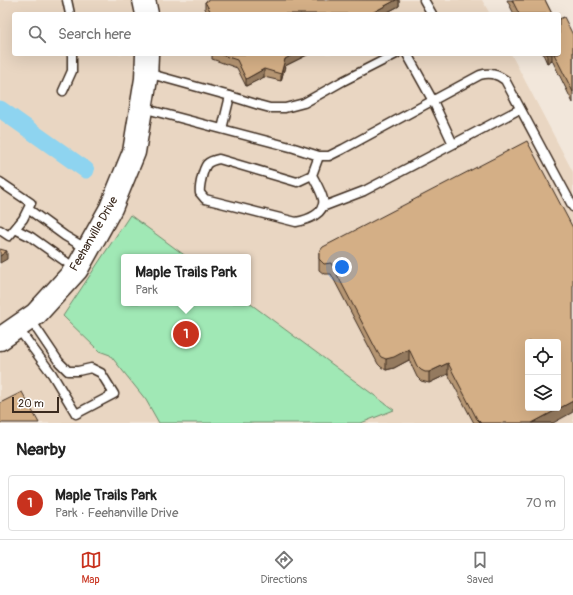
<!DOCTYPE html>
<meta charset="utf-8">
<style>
body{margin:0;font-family:Pangolin,sans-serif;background:#f2f2f2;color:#222}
.controls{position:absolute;right:12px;bottom:12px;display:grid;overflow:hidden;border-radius:4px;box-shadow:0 4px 16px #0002}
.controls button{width:36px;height:36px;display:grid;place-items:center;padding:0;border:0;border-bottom:1px solid #e0e0e0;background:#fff;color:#222;font:20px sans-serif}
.scale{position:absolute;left:12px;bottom:10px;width:47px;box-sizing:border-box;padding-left:4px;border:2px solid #3b2a1e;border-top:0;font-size:11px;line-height:14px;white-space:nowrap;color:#3b2a1e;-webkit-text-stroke:3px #fff;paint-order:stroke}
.you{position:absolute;left:342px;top:267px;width:14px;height:14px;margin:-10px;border:3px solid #fff;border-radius:50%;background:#1a73e8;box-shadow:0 0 0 6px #1a73e833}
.badge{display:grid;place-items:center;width:26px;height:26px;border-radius:50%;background:#c8321e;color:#fff;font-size:13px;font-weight:700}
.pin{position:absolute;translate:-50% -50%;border:2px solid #fff;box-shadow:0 1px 4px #0006}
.popup{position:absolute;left:121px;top:254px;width:130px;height:52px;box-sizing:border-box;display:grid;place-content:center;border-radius:4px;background:#fff;filter:drop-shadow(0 1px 3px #0005);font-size:13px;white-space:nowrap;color:#767676}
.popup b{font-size:15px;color:#222}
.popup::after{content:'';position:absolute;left:50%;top:100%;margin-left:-8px;border:8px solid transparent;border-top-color:#fff}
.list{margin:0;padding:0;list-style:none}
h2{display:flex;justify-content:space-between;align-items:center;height:52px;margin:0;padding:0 16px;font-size:17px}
h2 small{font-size:13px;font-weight:400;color:#767676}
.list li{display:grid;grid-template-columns:26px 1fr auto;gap:12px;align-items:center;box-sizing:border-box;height:56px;margin:0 8px 8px;padding:0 8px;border:1px solid #e0e0e0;border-radius:4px}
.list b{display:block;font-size:15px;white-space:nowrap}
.list p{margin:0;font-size:13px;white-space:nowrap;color:#767676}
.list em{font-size:13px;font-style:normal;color:#767676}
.icon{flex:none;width:22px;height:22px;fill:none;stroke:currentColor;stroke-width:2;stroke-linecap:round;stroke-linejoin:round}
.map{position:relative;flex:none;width:573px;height:423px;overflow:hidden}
.search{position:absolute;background:#fff;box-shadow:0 4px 16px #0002;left:12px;right:12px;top:12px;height:44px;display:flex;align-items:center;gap:10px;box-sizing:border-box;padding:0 14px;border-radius:4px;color:#767676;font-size:15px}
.sheet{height:116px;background:#fff}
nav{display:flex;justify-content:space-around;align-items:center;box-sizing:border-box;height:56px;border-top:1px solid #e0e0e0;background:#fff;font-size:11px;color:#767676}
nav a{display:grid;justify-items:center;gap:2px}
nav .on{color:#c8321e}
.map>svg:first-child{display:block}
.built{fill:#e9d6c2;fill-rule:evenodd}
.green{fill:#a0e8b5;stroke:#6e896a}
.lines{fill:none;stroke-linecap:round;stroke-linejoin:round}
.canal{stroke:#8ed4f0;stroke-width:17}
.lane-casing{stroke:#3b2a1e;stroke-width:11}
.secondary-casing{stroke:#3b2a1e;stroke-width:25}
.lane{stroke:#fff;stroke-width:8}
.secondary{stroke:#fff;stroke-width:22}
.wall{fill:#b69673;stroke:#3b2a1e}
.shaded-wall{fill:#947a5e;stroke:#3b2a1e}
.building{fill:#d4af86;stroke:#3b2a1e;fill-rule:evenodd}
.labels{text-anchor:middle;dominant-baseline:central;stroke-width:3.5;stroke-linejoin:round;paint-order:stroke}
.street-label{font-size:12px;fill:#3b2a1e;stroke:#fff}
</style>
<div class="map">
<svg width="573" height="423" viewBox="0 0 573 423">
<rect width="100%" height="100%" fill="#f2e7db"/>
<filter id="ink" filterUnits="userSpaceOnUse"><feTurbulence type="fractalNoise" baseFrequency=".025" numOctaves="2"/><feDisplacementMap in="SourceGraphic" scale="8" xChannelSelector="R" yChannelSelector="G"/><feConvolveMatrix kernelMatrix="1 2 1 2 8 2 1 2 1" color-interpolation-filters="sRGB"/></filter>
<g filter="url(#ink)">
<!-- built -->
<path class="built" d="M 0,0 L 482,0 L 490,14 L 14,14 L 14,54 L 511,54 L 573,172 L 573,423 L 0,423 ZM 124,257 L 248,257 L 248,303 L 124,303 ZM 528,342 L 558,342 L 558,408 L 528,408 Z"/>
<!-- green -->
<path class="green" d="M 130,215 L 187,257 L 124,257 L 124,303 L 248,303 L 248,302 L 394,410 L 361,423 L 159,423 L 146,400 L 110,355 L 99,351 L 63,316 Z"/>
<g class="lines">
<!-- canal -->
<path class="canal" d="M 0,109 L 86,170"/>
<!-- lane casing -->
<g class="lane-casing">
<path id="lane" d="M 67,0 L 70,14
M 424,0 L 432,14
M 407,54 L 433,101 L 453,144
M 147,73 L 230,96 L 259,105 L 270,108 L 285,108 L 304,103 L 343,81 L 396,54
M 63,91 L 72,71 L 72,54
M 142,108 L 294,148 L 319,156 L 329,156 L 343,149 L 480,75 C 490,72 497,74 505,80 L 573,207
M 222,129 L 230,96
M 312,175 C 316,183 321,191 323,199 C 326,214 307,220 296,222 L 205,199 L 200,193 C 199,187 203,169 207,164 C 210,161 214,160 219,159 L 297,182 L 312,175 L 319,156
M 0,182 L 31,203 L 23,219 L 9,236 L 0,230
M 322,207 L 364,191 L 520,109
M 28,209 L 65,236 L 87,249
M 15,229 L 31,237 L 76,269
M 17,327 L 52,374 L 76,414 L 114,394 L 101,373 L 91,368 L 78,371 L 68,371 L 59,362 L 30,319"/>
</g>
<!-- secondary casing -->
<g class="secondary-casing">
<path id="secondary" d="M 144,0 L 147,14
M 0,339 L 36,314 L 77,269 L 111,208 L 134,152 L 146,79 L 147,54"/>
</g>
<!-- lane -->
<use href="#lane" class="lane"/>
<!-- secondary -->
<use href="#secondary" class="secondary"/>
</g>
<!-- wall -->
<path class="wall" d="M 399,0 L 399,6 L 384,14 L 208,14 L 205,9 L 205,2 Z
M 507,0 L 545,0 L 552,14 L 514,14 Z
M 573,35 L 573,103 L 552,60 L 547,63 L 543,54 L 559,54 Z
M 212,54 L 309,54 L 285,66 L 281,81 L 264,77 L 246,86 L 237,68 L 212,59 Z
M 319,252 L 553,423 L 474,423 L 448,374 L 429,383 L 421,381 L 417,377 L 409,360 L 394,368 L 386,370 L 381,367 L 378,364 L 331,274 L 324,274 L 319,270 Z"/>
<!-- shaded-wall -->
<path class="shaded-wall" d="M 396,0 L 399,0 L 399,6 L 384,14 L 370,14 Z
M 294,54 L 309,54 L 285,66 L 281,81 L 281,74 L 285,59 Z
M 547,54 L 552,54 L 552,60 L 547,63 Z
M 264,69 L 264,77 L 246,86 L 246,79 Z
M 7,251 L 7,259 L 0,263 L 0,256 Z
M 409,349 L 409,360 L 394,368 L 386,370 L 386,359 Z
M 448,363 L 448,374 L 429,383 L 429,372 Z
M 573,401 L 573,412 L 553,423 L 532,423 Z"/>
<!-- building -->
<path class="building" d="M 209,0 L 396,0 L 370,14 L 212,14 L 205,2 Z
M 512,0 L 545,0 L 552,14 L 519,14 Z
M 564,17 L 573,35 L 573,92 L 554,54 L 559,54 L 559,19 Z
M 219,54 L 294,54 L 285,59 L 281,74 L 264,69 L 246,79 L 237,60 Z
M 527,141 L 573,228 L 573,401 L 532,423 L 481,423 L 477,419 L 448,363 L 429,372 L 425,372 L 421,370 L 417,366 L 409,349 L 394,357 L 386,359 L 381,357 L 378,353 L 331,263 L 324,264 L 319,259 L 319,252 L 323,247 ZM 528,342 L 558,342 L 558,408 L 528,408 Z
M 0,249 L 7,251 L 0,256 Z
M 22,392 L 39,423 L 0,423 L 0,403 Z"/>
</g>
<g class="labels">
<!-- street labels -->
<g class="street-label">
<text transform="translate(94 234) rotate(-60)">Feehanville Drive</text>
</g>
</g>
</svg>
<div class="controls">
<button><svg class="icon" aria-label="locate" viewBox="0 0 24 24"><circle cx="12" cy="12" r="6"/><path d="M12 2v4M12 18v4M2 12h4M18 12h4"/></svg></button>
<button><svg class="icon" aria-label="layers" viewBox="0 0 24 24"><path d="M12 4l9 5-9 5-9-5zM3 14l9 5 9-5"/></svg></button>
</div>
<div class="scale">20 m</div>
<div class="you"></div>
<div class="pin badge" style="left:186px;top:334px">1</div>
<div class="popup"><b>Maple Trails Park</b>Park</div>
<div class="search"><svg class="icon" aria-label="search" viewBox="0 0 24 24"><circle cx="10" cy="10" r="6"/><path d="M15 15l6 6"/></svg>Search here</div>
</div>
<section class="sheet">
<h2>Nearby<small></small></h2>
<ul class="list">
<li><span class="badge">1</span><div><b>Maple Trails Park</b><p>Park · Feehanville Drive</p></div><em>70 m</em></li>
</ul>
</section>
<nav>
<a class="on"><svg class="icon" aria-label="map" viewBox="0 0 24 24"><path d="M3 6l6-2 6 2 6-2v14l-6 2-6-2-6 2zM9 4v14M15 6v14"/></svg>Map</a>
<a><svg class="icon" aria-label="directions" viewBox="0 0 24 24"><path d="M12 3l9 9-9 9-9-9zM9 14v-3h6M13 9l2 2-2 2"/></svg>Directions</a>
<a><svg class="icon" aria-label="saved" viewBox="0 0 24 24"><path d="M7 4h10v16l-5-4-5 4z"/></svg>Saved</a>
</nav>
